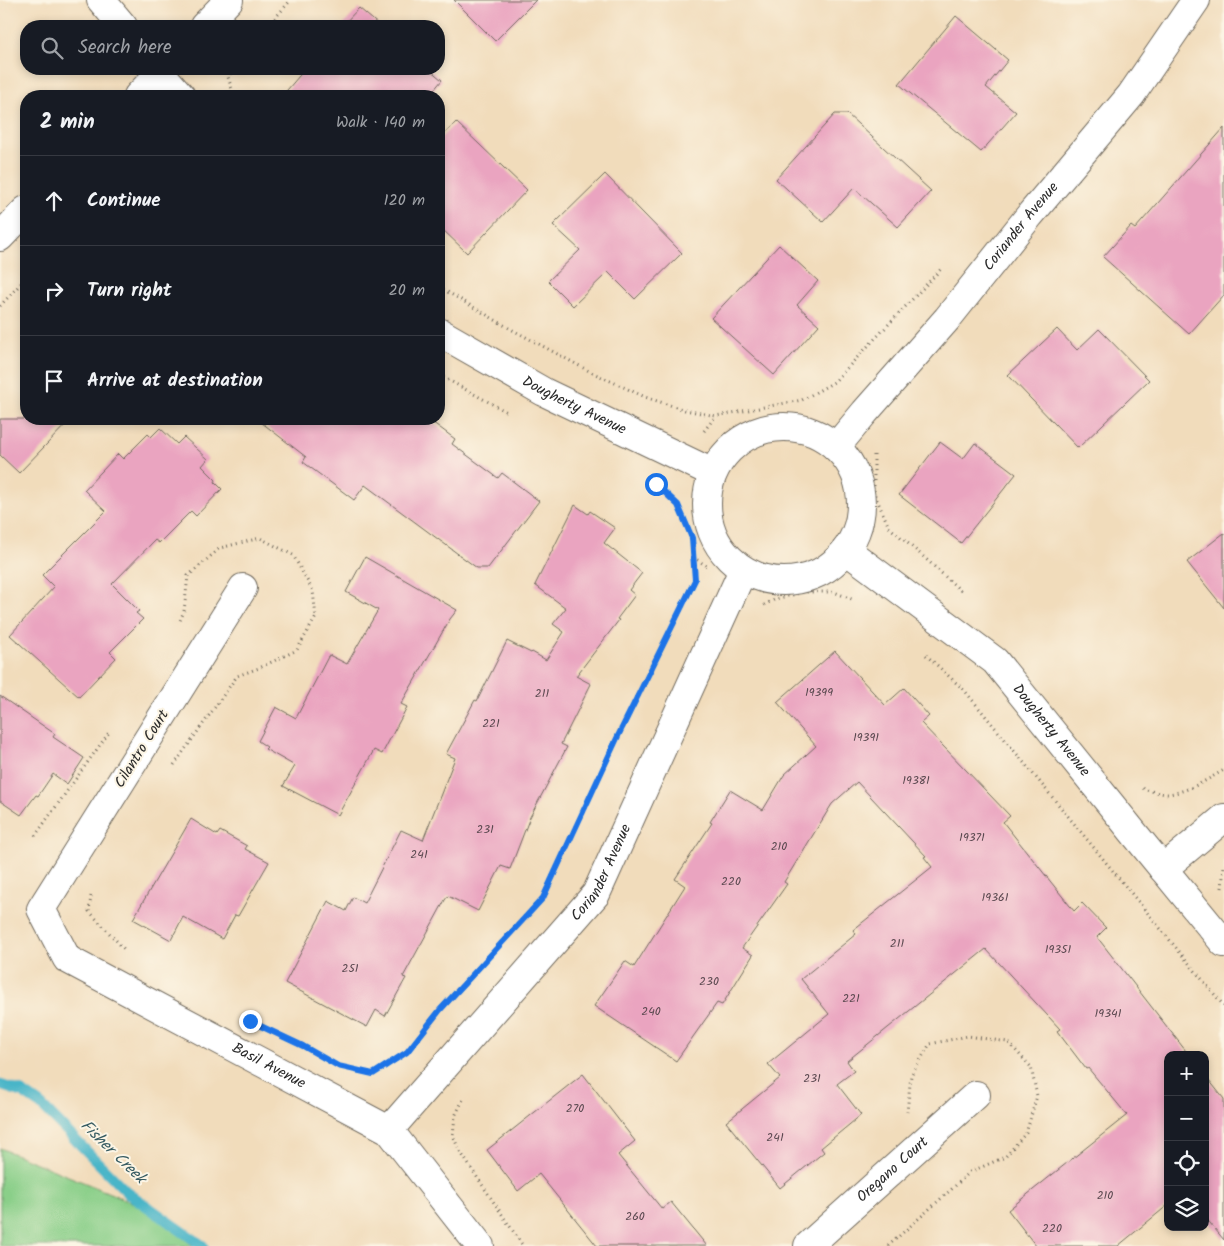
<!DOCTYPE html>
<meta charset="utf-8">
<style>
body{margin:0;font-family:Kalam,sans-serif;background:#20242c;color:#f1f3f6}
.controls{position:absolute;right:15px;bottom:15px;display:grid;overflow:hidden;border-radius:10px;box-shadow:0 2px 8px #0003}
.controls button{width:45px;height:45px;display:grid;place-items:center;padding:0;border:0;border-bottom:1px solid #363941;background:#171b24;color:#f1f3f6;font:25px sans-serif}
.stop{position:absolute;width:15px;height:15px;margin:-11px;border:4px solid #1a73e8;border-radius:50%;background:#fff}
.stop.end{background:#1a73e8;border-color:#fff;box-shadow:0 1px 5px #0008}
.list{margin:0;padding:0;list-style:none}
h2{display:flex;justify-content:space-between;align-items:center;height:65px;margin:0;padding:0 20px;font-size:21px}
h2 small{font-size:16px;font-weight:400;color:#9ea1a6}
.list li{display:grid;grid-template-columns:32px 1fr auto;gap:15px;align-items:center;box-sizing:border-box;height:90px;padding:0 20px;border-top:1px solid #363941}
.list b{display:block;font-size:19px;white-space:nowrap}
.list em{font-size:16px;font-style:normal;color:#9ea1a6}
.icon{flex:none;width:28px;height:28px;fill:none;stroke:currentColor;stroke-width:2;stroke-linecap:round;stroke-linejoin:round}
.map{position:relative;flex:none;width:1224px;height:1246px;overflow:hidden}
.search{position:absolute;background:#171b24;box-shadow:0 2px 8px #0003;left:20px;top:20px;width:425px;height:55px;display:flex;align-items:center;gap:12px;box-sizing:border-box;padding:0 18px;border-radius:20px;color:#9ea1a6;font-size:19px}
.panel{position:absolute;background:#171b24;box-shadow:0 2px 8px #0003;left:20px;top:90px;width:425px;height:335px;border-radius:20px}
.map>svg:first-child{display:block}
.green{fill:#8acf89;stroke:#5a7d5a}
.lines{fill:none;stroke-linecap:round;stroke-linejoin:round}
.stream{stroke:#4ab5c8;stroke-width:11}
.building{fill:#eaa4c0}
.minor-casing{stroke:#70695d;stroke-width:30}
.path{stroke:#70695d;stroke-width:3;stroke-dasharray:1 4;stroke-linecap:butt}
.minor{stroke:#fff;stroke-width:28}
.route{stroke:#1a73e8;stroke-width:6}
.labels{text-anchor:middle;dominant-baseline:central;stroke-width:4;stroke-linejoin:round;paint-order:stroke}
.number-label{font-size:12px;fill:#5b4950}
.street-label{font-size:15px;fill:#2b2b2b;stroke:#fcf5e5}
.water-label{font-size:16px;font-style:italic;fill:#365b62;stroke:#fcf5e5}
</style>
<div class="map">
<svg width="1224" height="1246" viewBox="0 0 1224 1246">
<rect width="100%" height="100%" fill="#fcf5e5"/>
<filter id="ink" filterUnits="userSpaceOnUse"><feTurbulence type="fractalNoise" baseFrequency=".02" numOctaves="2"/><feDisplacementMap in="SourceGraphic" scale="10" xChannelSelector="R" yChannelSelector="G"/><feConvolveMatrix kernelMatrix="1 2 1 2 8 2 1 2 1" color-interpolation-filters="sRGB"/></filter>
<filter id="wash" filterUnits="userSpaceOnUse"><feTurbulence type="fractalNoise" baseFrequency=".0096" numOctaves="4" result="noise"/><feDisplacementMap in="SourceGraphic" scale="20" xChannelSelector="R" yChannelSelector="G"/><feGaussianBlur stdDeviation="1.12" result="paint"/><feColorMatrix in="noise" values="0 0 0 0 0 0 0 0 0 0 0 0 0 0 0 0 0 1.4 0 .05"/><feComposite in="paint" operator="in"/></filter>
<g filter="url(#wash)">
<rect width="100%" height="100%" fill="#f1dcbb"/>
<!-- green -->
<path class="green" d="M 0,1148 L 156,1212 L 193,1246 L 0,1246 Z"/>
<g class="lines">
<!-- stream -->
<path class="stream" d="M 0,1085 L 22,1092 L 41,1105 L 127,1192 L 203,1246"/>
</g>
<g id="blocks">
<!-- building -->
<path class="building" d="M 454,0 L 536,0 L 495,41 Z
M 359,8 L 380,26 L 342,26 Z
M 956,16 L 1008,60 L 986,87 L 1016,112 L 981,152 L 899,84 Z
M 305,69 L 429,69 L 442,80 L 429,96 L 282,96 Z
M 835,114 L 847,114 L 931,191 L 898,227 L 854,188 L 823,222 L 776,179 Z
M 456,122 L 527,190 L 467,253 L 439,226 L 439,140 Z
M 1224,128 L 1224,295 L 1189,334 L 1103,257 L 1131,226 L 1135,229 Z
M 605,174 L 682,253 L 635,299 L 608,272 L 573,306 L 548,281 L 580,250 L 553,225 Z
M 779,245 L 818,281 L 797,305 L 819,325 L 774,375 L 711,318 Z
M 1057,329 L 1077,350 L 1099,329 L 1149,380 L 1078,448 L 1008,375 Z
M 0,419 L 71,419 L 19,473 L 0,455 Z
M 257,419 L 428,419 L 455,439 L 452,444 L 498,478 L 502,473 L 539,501 L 488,568 L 477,568 L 365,485 L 354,500 L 303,462 L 306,457 Z
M 160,428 L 177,444 L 184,437 L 208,459 L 202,466 L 216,480 L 215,482 L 222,489 L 196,516 L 191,511 L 159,543 L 155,540 L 112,584 L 139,611 L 136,613 L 143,619 L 110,652 L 116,658 L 79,697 L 10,635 L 54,587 L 42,575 L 106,511 L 84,490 L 118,454 L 123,459 L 148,434 L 151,437 Z
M 940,442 L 963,459 L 975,443 L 1016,474 L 961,543 L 899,495 Z
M 575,505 L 588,514 L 590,511 L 615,528 L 604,543 L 642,573 L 629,590 L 635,595 L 617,619 L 619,620 L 576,676 L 591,684 L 561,744 L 567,747 L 530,817 L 510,869 L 501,866 L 478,911 L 448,896 L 445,900 L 403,977 L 406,978 L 385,1016 L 376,1010 L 367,1027 L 285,983 L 328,901 L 346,911 L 353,897 L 364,903 L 401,830 L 423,840 L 455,758 L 446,754 L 475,700 L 477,701 L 507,641 L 531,653 L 532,652 L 546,660 L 564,632 L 553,624 L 566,608 L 535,585 Z
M 1224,533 L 1224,608 L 1187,562 Z
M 365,557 L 457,610 L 450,619 L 401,704 L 407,707 L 382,754 L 374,750 L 338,815 L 283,786 L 295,766 L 265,749 L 267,747 L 258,741 L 276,707 L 296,718 L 329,655 L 347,664 L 378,610 L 346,592 Z
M 835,651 L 885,705 L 904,688 L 929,716 L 921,723 L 1010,816 L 1003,822 L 1074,911 L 1082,903 L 1106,928 L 1097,937 L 1189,1055 L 1168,1055 L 1168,1205 L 1118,1246 L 1036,1246 L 1008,1210 L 1127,1115 L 1088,1068 L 1086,1069 L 1057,1031 L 1060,1029 L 986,949 L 847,1061 L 854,1071 L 837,1084 L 861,1115 L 821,1148 L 824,1152 L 780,1188 L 726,1122 L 780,1078 L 768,1064 L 829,1014 L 801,979 L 856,934 L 853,930 L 932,867 L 924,857 L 926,856 L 857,782 L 832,804 L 784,882 L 787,884 L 742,948 L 753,955 L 722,1005 L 717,1003 L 676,1061 L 594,1006 L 625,961 L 634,967 L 685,886 L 675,879 L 712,823 L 710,822 L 730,790 L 763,810 L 784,775 L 816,746 L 777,702 Z
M 0,696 L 55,734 L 53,737 L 84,758 L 67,784 L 53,774 L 38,796 L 36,795 L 21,815 L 0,801 Z
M 191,819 L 217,835 L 220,831 L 247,846 L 245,849 L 269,862 L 238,916 L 235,915 L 222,939 L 183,917 L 171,940 L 133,919 Z
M 583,1074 L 635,1141 L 618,1155 L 662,1209 L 671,1202 L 707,1246 L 597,1246 L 539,1174 L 518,1191 L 487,1150 Z
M 1205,1075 L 1224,1099 L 1224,1240 L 1205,1217 Z"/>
</g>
</g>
<g filter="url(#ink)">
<use href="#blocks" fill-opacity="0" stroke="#70695d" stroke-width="1"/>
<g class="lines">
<!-- minor casing -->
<g class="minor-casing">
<g id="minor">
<path d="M 101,0 L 123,26"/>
<path d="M 204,26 L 229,0"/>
<path d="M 157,69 L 181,96"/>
<path d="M 138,96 L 164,69"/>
<path d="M 0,237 L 26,210"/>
<path id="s1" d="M 439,332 L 544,392 L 713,473"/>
<circle cx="784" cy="504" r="77"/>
<path id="s2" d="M 836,447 L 865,412 L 947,319 L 1030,215 L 1131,95 L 1196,0"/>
<path id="s3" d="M 846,550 L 995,661 L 1137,837 L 1224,943"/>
<path id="s4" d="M 243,588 L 41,909 L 67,959 L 389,1130 L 480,1246"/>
<path d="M 1163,869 L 1224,818"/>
<path id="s5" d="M 389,1130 L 596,894 L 743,570"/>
<path id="s6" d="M 808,1246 L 976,1095"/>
</g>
</g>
<!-- path -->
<path class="path" d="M 268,26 L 291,0
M 233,69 L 228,77 L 234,96
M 439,287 L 509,328 L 589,371 L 645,397 L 685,410 L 716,416 L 802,400 L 834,382 L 941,269
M 0,306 L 26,278
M 439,375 L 507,412
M 704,431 L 715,417
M 874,455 L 874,493 L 889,527 L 926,559 L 961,591
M 693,557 L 708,567
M 764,605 L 776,599 L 804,592 L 834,592 L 854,600
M 926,655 L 965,691 L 1224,1006
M 174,765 L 237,676 L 259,668 L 297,650 L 316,617 L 313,591 L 293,555 L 260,538 L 220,548 L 188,576 L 184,611 L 179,623
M 1143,788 L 1145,790 C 1152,791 1161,794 1169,794 C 1189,791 1207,780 1224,770
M 35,836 L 110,731
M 1222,888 L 1224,866
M 91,896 L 89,911 L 124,949
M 348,1068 L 373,1074 L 407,1052 L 440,1010 L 543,897 L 619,734 L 695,581 L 692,538 L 678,505 L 658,486
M 463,1100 L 455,1116 L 453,1135 L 459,1150 L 523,1246
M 888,1246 L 954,1187 L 970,1172 L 1005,1157 L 1026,1133 L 1037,1096 L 1031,1067 L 1008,1042 L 968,1036 L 930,1044 L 911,1075 L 907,1112"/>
<!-- minor -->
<use href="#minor" class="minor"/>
</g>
</g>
<g class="lines" filter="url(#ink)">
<!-- route -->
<path class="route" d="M 250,1021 L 303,1046 L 338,1066 L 373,1074 L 407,1052 L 440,1010 L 543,898 L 619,734 L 695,580 L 692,538 L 678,505 L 656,484"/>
</g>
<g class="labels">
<!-- number labels -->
<g class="number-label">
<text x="819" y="692">19399</text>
<text x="542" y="693">211</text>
<text x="491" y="723">221</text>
<text x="866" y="737">19391</text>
<text x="916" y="780">19381</text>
<text x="485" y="829">231</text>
<text x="972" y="837">19371</text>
<text x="779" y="846">210</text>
<text x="419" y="854">241</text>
<text x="731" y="881">220</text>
<text x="995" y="897">19361</text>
<text x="897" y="943">211</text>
<text x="1058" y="949">19351</text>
<text x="350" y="968">251</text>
<text x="709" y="981">230</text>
<text x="851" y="998">221</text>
<text x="651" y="1011">240</text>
<text x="1108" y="1013">19341</text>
<text x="812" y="1078">231</text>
<text x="575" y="1108">270</text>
<text x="775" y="1137">241</text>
<text x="1105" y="1195">210</text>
<text x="635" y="1216">260</text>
<text x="1052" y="1228">220</text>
</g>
<!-- street labels -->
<g class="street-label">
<text stroke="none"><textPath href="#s2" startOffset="288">Coriander Avenue</textPath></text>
<text stroke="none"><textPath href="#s1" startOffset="154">Dougherty Avenue</textPath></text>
<text stroke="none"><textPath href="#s3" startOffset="275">Dougherty Avenue</textPath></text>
<text transform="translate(142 749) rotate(-58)">Cilantro Court</text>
<text stroke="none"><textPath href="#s5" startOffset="335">Coriander Avenue</textPath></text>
<text stroke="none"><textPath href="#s4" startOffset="664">Basil Avenue</textPath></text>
<text stroke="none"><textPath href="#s6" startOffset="114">Oregano Court</textPath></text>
</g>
<!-- water labels -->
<g class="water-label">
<text transform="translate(113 1152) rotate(44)">Fisher Creek</text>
</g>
</g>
</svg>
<div class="controls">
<button>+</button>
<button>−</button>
<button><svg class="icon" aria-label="locate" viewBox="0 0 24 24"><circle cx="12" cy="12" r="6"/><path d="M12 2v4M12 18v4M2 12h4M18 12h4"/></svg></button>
<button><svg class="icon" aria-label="layers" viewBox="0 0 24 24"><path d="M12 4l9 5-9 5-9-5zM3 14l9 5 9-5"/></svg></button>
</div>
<div class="stop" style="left:656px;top:484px"></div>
<div class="stop end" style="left:250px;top:1021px"></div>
<div class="search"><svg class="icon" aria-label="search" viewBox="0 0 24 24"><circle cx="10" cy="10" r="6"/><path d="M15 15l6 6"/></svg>Search here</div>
<section class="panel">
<h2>2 min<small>Walk · 140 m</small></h2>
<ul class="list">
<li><svg class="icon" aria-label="ahead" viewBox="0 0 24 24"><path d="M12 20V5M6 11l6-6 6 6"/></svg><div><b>Continue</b></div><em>120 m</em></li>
<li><svg class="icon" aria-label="right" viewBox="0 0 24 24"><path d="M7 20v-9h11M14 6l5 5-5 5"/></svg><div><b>Turn right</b></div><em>20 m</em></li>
<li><svg class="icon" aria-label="arrive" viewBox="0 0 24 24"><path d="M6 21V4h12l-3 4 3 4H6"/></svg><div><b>Arrive at destination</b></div></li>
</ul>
</section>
</div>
